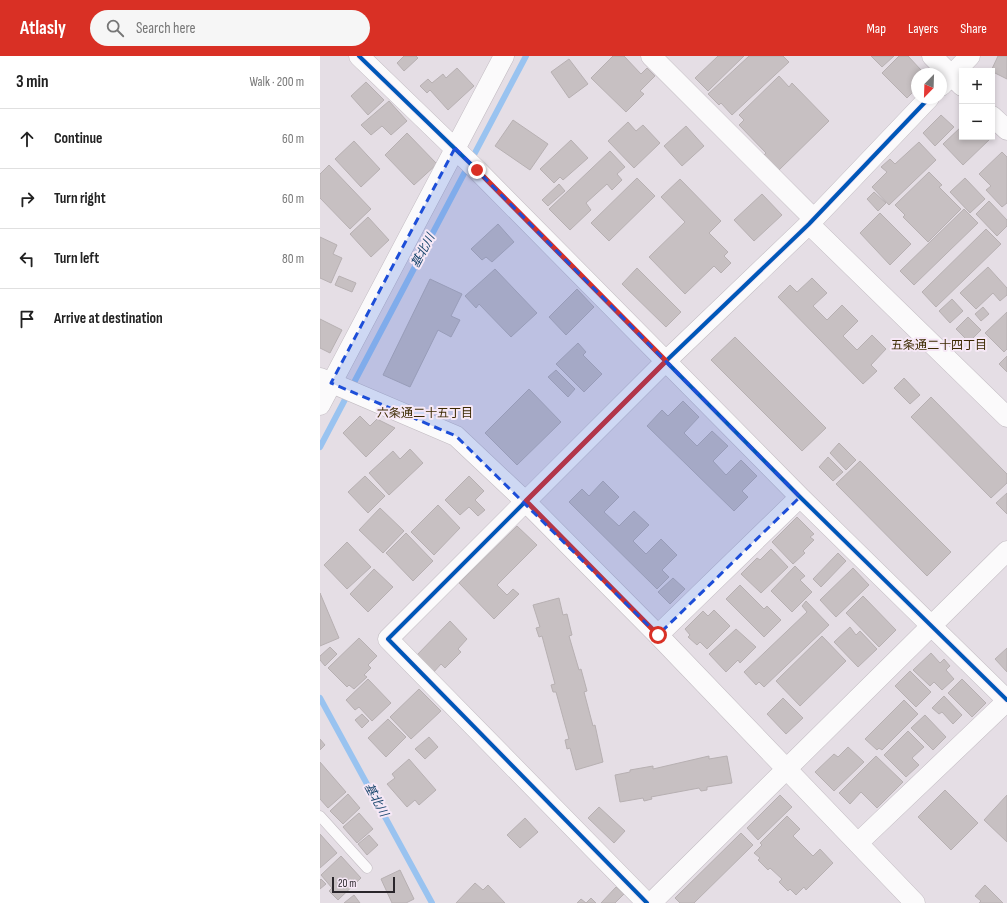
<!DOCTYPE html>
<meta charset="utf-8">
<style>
body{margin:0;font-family:"Sofia Sans Condensed","Noto Sans JP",sans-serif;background:#f6f6f6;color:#222}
.controls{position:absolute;right:12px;top:12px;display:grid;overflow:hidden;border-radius:0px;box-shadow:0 2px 6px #0003}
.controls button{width:36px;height:36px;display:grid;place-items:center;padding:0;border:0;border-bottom:1px solid #e0e0e0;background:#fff;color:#222;font:20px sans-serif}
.compass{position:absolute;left:591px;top:12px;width:36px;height:36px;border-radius:50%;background:#fff;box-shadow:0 2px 6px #0003;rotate:203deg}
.scale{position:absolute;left:12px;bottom:10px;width:63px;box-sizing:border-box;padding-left:4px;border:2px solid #2a262b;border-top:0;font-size:11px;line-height:14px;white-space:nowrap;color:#2a262b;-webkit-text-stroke:3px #f6e8f6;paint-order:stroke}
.stop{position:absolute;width:12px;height:12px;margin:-9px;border:3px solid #d93025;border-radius:50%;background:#fff}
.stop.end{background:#d93025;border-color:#fff;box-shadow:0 1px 4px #0008}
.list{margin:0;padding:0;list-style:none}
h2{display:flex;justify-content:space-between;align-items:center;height:52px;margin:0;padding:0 16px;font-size:17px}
h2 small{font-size:13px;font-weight:400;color:#767676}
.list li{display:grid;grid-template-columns:26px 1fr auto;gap:12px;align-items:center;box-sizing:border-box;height:60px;padding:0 16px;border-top:1px solid #e0e0e0}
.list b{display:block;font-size:15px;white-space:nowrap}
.list em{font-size:13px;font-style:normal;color:#767676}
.icon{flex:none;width:22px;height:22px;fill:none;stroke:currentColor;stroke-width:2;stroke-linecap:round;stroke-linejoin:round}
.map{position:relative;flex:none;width:687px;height:847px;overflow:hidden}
header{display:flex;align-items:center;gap:24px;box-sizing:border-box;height:56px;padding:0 20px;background:#d93025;color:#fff}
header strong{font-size:19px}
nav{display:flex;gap:22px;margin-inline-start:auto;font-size:14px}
.search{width:280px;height:36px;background:#f6f6f6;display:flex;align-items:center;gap:10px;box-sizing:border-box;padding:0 14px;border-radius:22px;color:#767676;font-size:15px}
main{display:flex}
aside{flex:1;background:#fff}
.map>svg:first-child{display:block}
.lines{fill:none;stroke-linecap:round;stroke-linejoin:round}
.stream{stroke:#99c3f0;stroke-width:6}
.building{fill:#c7c0c2;stroke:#b7b0b2}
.service-casing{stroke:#c2bcc2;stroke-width:11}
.minor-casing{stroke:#c2bcc2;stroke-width:21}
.service{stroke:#fbfafb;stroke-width:10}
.minor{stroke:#fbfafb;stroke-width:20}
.cycleway-casing{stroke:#f6e8f6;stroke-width:6}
.cycleway{stroke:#0057b8;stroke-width:4}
.route{stroke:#d93025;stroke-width:5}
.marked{fill:#1d4ed8;fill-opacity:0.2;stroke:#1d4ed8;stroke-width:3;stroke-dasharray:8 5;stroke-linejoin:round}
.labels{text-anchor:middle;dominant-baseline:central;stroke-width:4;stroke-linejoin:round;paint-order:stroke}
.water-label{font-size:12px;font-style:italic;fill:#1a476e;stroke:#f6e8f6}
.neighbourhood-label{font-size:12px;fill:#3d2a02;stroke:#f6e8f6}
</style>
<header>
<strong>Atlasly</strong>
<div class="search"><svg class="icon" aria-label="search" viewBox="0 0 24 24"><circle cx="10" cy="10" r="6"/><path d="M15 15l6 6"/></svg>Search here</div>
<nav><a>Map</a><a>Layers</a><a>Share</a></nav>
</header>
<main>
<aside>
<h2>3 min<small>Walk · 200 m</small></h2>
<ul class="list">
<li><svg class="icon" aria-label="ahead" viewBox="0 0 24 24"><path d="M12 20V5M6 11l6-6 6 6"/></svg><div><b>Continue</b></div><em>60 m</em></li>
<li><svg class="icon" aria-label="right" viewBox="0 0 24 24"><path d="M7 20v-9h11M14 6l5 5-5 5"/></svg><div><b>Turn right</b></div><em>60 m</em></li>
<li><svg class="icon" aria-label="left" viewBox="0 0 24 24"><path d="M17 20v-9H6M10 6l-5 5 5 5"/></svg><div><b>Turn left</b></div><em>80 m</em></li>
<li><svg class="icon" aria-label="arrive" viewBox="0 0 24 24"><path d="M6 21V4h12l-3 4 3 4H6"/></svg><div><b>Arrive at destination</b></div></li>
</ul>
</aside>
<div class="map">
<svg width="687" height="847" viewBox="0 0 687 847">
<rect width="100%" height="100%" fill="#e5dee5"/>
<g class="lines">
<!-- stream -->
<path class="stream" d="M 0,391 L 206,0
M 0,642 L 112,847"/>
</g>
<!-- building -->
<path class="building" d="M 84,0 L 96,0 L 98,2 L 84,15 L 77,7 Z
M 293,0 L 304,0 L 321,18 L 327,12 L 335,20 L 320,35 L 324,38 L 306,56 L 271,22 Z
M 398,0 L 424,0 L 388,35 L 375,22 Z
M 429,0 L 463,0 L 469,6 L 412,59 L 401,47 L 399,49 L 388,38 Z
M 551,0 L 574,0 L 562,11 Z
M 579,0 L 588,0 L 601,14 L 592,23 L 597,28 L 592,31 L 595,34 L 587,42 L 562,17 Z
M 678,0 L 687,0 L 687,23 L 671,15 Z
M 249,3 L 268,28 L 249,42 L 231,16 Z
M 137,12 L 154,30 L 128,54 L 110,34 L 107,37 L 100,30 L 108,23 L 112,27 L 123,18 L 126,22 Z
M 459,20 L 469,31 L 472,27 L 509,65 L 458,115 L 443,100 L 446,97 L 419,69 L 424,64 L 419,59 Z
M 46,26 L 64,44 L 48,59 L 31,40 Z
M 69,45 L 87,65 L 71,79 L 62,70 L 51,79 L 41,69 Z
M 621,59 L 634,71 L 615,90 L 603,77 Z
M 193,64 L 228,88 L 210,114 L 175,90 Z
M 308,66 L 316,75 L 323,69 L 340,87 L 314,112 L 288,85 Z
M 366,70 L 384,90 L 362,110 L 344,90 Z
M 642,70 L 642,81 L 669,81 L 670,83 L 643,109 L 623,88 Z
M 87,77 L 117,108 L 94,129 L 65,99 Z
M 251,84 L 268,102 L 243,124 L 240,121 L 234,127 L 220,113 Z
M 34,85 L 60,113 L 41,131 L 15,103 Z
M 599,86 L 616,104 L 569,149 L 552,131 L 567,116 L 561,111 L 570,103 L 575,108 Z
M 290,95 L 305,111 L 297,118 L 302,124 L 292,134 L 287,128 L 266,147 L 271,154 L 250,174 L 229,153 Z
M 682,96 L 687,101 L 687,147 L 682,151 L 666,134 L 671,130 L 659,118 Z
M 9,109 L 51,153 L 30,173 L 0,142 L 0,118 Z
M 609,116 L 622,129 L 619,131 L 641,153 L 608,186 L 583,161 L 585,159 L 575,149 Z
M 317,122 L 335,140 L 289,185 L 271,167 Z
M 645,122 L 665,143 L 650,157 L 630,136 Z
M 360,123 L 401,165 L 389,177 L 408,196 L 404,200 L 411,207 L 401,217 L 394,210 L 365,238 L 329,201 L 365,166 L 341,141 Z
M 239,128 L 245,135 L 228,150 L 222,144 Z
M 554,136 L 566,147 L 558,155 L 547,143 Z
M 442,138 L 462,159 L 434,185 L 414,164 Z
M 669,145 L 687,164 L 687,170 L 677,180 L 656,158 Z
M 644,153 L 658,167 L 594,229 L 580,215 Z
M 560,157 L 591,188 L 570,209 L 540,177 Z
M 48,161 L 69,184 L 51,201 L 30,178 Z
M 178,168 L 194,186 L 172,206 L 166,201 L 162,204 L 151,193 Z
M 666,173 L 681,188 L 616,251 L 602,236 Z
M 0,181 L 17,189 L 13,198 L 22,202 L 11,227 L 0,222 Z
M 668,211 L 687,232 L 687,239 L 680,245 L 673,237 L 656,253 L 640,237 Z
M 317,212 L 361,256 L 346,271 L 302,228 Z
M 175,213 L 217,257 L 191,281 L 159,248 L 156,252 L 145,240 Z
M 19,220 L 36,227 L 32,236 L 15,229 Z
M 492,222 L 507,237 L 493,250 L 507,264 L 522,249 L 538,265 L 523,280 L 537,294 L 552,279 L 566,293 L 551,309 L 557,315 L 543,328 L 458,241 L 470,229 L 477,236 Z
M 110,223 L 142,238 L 131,260 L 140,264 L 131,281 L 118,274 L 90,331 L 63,319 Z
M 257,233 L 274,251 L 246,279 L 229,261 Z
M 632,243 L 643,255 L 630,267 L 619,255 Z
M 663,251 L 669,258 L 661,265 L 655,258 Z
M 687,256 L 687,293 L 684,296 L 665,277 Z
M 648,261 L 661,274 L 649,286 L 636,273 Z
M 0,263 L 22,274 L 10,297 L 0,292 Z
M 415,281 L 506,372 L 482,395 L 391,304 Z
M 258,287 L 266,296 L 263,299 L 282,318 L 264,336 L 236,308 Z
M 687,300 L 687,316 L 679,308 Z
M 236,314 L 255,333 L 248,341 L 228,321 Z
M 584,322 L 600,339 L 590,348 L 574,332 Z
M 209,333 L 241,366 L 197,409 L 165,377 Z
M 611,341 L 687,418 L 687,427 L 671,442 L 591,361 Z
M 363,345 L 379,361 L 364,377 L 377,390 L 392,375 L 408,390 L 393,405 L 406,419 L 421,404 L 437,420 L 422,435 L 428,441 L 414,455 L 327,370 L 342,354 L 348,360 Z
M 40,360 L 50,370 L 57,363 L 75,372 L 46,401 L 23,377 Z
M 519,387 L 536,404 L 526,414 L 510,397 Z
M 90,393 L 103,407 L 69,439 L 49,417 L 73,395 L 80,403 Z
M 508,401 L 523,416 L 513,425 L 499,411 Z
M 540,405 L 631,496 L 607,520 L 516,428 Z
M 45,420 L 65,440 L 48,457 L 28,436 Z
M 149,420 L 164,435 L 155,444 L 165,454 L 158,460 L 149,451 L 140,459 L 125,444 Z
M 283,425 L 299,441 L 284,456 L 299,470 L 314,455 L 329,469 L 313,485 L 326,498 L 341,483 L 357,499 L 342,514 L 349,521 L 337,533 L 249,446 L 262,433 L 269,440 Z
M 687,437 L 687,458 L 676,447 Z
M 118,449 L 140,472 L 114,499 L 91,476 Z
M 60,452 L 84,475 L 63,497 L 39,474 Z
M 477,461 L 494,478 L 490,481 L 494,484 L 483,495 L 485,497 L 473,508 L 452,486 Z
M 197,470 L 217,489 L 177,529 L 187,539 L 193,533 L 199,538 L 174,563 L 139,527 Z
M 86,477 L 113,505 L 93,525 L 66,497 Z
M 27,486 L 51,511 L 27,533 L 4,509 Z
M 451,493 L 468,511 L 441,537 L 421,518 L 437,502 L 440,504 Z
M 518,497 L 526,505 L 501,531 L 493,523 Z
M 475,510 L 485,520 L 480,524 L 492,536 L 472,556 L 451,535 Z
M 533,512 L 549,529 L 516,561 L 500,544 Z
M 54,513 L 73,531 L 48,556 L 30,538 Z
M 353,522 L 365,533 L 350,548 L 338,536 Z
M 420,529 L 444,553 L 447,550 L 461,564 L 444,581 L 406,543 Z
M 0,537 L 19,582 L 0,590 Z
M 543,540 L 576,574 L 559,591 L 526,557 Z
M 239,542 L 243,559 L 247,558 L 252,579 L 249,580 L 259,614 L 261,613 L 267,635 L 264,636 L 273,670 L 275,669 L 283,706 L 256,714 L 250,692 L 247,693 L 245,684 L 249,683 L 236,636 L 233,636 L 231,629 L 235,628 L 222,580 L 219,581 L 216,572 L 220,571 L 213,549 Z
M 486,545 L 509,569 L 444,631 L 439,626 L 436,629 L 424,616 L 487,556 L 482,550 Z
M 394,554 L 410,570 L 387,593 L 380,586 L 377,589 L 368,581 L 370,579 L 365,573 L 383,555 L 388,560 Z
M 130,565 L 147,583 L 138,593 L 141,596 L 125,612 L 121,608 L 112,618 L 95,601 Z
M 530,571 L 536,579 L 540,575 L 557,593 L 538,611 L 514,586 Z
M 416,573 L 436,591 L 420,607 L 418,604 L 406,616 L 389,598 Z
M 502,580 L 526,605 L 480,650 L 456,625 Z
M 39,582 L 57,600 L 48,609 L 51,612 L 44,619 L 47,621 L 34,633 L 29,629 L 27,631 L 8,612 Z
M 10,591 L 17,598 L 5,610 L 0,604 L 0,600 Z
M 687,592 L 687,616 L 675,603 Z
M 611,597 L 620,607 L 624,603 L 630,610 L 626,614 L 634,623 L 622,634 L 614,626 L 610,630 L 593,614 Z
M 590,615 L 611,636 L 596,651 L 575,630 Z
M 48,623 L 71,647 L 52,665 L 39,651 L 35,654 L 26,644 Z
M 642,623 L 666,647 L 652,661 L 628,637 Z
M 99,633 L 121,655 L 91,683 L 70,661 Z
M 624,640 L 642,659 L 633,668 L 622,656 L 619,658 L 612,652 Z
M 463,642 L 483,662 L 466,678 L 447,658 Z
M 584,644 L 598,658 L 562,694 L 559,692 L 557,694 L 545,683 Z
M 42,658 L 49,665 L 42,672 L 35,664 Z
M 605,659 L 626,681 L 613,694 L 591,672 Z
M 68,663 L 86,681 L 66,701 L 48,682 Z
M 588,675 L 604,691 L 592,702 L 599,709 L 586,721 L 564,699 Z
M 109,681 L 118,691 L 105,703 L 95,693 Z
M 0,683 L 5,689 L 0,694 Z
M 528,691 L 544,706 L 514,735 L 495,716 L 514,698 L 518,701 Z
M 389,700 L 389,703 L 407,700 L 412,727 L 387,731 L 387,734 L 381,735 L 379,732 L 331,741 L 332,743 L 324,745 L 323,742 L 300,746 L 295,719 L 310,716 L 310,714 L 333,710 L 333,713 Z
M 556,700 L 583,726 L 557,752 L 541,736 L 530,748 L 519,737 Z
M 89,703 L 116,734 L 99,749 L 95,744 L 87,751 L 67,728 L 75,722 L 72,718 Z
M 0,706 L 26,736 L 8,752 L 0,743 Z
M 625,734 L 658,767 L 631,794 L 598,761 Z
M 28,738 L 40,752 L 23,768 L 10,755 Z
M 460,739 L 472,751 L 438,784 L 427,772 Z
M 687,739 L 687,786 L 664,764 Z
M 279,751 L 305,775 L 294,787 L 268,762 Z
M 39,757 L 53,773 L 37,787 L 23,771 Z
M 467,760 L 480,773 L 473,780 L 493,800 L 500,793 L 513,807 L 486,834 L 484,831 L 476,839 L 470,833 L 468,835 L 459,826 L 462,823 L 450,812 L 448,814 L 438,804 L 440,802 L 434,797 L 442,789 L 440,787 Z
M 205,762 L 218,776 L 200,792 L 187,779 Z
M 421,777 L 433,789 L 374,847 L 360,847 L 355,842 Z
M 0,778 L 17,797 L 0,812 Z
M 49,779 L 58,789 L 47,799 L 38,788 Z
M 21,800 L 41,822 L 18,844 L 9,835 L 12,832 L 1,819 Z
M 80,814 L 94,843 L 86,847 L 72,847 L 61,823 Z
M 1,823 L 6,828 L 0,833 L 0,824 Z
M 155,827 L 163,834 L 168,829 L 185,847 L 136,847 Z
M 665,829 L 683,847 L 659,847 L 661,845 L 655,840 Z
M 296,831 L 304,838 L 295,847 L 281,847 Z
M 34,839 L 40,847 L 24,847 Z
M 271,842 L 276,847 L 257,847 L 261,843 L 266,847 Z"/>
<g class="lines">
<!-- service casing -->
<g class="service-casing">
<path id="service" d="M 0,760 L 47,812"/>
</g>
<!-- minor casing -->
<g class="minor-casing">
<path id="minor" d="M 39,0 L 157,114 L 480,441 L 687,644
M 331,0 L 494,163
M 612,0 L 642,30
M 621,30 L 650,0
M 672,60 L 687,74
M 489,168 L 687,361
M 0,322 L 136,380 L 205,445 L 338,579 L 595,847
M 0,349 L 184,0
M 338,579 L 480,441
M 538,787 L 687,645
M 327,847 L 68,583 L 346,305 L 489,168 L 609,42
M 331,847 L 687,495"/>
</g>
<!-- service -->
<use href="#service" class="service"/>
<!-- minor -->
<use href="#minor" class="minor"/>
<!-- cycleway casing -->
<g class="cycleway-casing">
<path id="cycleway" d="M 39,0 L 157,114 L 480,441 L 687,644
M 327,847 L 68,583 L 346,305 L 489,168 L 609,42"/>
</g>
<!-- cycleway -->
<use href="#cycleway" class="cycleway"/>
</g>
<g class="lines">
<!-- route -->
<path class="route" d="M 157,114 L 346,305 L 206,445 L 338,579"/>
</g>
<!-- marked area -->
<path class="marked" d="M 135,92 L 480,441 L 338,579 L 136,380 L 11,327 Z"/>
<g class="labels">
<!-- water labels -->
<g class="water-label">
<text transform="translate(103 195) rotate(-62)">基北川</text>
<text transform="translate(56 744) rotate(61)">基北川</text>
</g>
<!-- neighbourhood labels -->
<g class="neighbourhood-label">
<text x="619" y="289">五条通二十四丁目</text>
<text x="105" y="357">六条通二十五丁目</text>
</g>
</g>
</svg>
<div class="controls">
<button>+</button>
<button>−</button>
</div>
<svg class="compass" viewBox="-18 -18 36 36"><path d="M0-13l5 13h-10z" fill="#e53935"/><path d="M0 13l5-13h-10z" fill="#767676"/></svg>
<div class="scale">20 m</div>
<div class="stop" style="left:338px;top:579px"></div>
<div class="stop end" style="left:157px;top:114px"></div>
</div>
</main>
